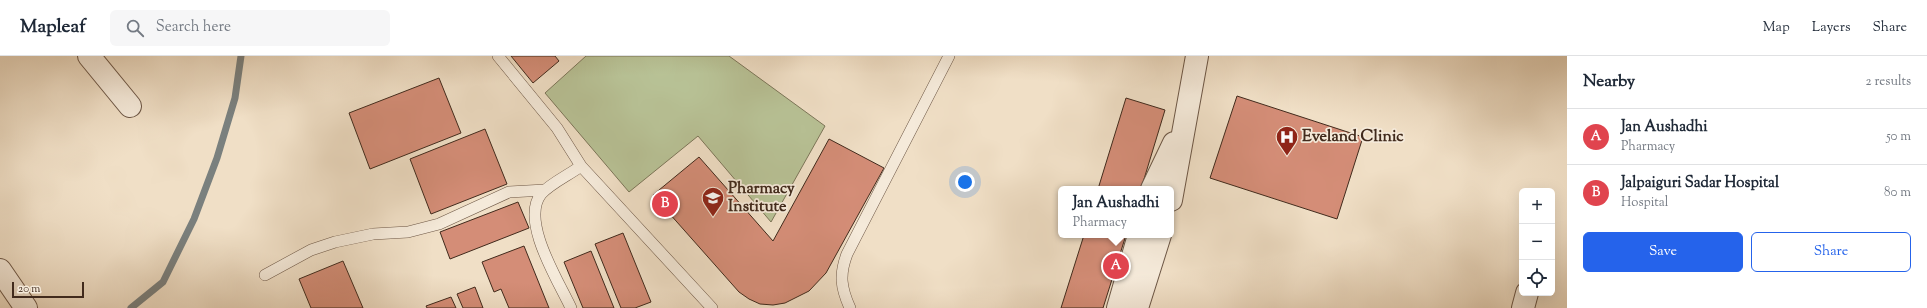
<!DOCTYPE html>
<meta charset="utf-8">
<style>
body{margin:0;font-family:"Sorts Mill Goudy",serif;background:#f6f6f7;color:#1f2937}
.controls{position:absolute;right:12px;bottom:12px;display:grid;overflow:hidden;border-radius:6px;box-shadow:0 4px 16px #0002}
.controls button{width:36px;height:36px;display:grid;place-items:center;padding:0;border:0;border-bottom:1px solid #e0e1e3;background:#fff;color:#1f2937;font:20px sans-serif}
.scale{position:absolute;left:12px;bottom:10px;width:72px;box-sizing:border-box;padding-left:4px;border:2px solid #412a1c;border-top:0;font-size:11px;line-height:14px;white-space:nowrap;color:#412a1c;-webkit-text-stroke:3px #f5eada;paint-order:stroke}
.you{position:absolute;left:965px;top:126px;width:14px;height:14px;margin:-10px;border:3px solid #fff;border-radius:50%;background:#1a73e8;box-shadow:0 0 0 6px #1a73e833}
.badge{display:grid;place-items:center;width:26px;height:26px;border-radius:50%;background:#2563eb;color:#fff;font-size:13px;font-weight:700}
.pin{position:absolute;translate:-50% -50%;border:2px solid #fff;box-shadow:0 1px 4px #0006}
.popup{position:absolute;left:1058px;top:130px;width:116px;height:52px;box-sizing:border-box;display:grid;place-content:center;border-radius:6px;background:#fff;filter:drop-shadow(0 1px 3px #0005);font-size:13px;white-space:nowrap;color:#747a83}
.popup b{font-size:15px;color:#1f2937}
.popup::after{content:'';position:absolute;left:50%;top:100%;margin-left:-8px;border:8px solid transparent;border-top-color:#fff}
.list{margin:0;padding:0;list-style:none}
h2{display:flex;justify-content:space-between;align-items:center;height:52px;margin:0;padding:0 16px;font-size:17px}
h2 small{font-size:13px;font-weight:400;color:#747a83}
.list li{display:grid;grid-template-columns:26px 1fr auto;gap:12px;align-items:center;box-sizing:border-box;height:56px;padding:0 16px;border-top:1px solid #e0e1e3}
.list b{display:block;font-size:15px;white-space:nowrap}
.list p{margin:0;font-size:13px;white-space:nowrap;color:#747a83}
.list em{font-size:13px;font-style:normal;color:#747a83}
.actions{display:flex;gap:8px;padding:12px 16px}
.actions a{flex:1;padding:9px 0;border:1px solid #2563eb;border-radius:6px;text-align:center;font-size:14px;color:#2563eb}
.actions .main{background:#2563eb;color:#fff}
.icon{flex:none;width:22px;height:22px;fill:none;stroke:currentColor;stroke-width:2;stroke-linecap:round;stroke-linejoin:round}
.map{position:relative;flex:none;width:1567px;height:252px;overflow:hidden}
header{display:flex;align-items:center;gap:24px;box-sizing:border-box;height:56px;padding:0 20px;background:#fff;border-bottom:1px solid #e0e1e3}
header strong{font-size:19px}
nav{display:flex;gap:22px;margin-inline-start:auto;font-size:14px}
.search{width:280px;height:36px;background:#f6f6f7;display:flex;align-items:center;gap:10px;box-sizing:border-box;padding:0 14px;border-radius:6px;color:#747a83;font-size:15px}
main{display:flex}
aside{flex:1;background:#fff}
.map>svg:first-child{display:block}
.green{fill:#b8c296;stroke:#7c7659}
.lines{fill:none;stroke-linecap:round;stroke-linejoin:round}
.stream{stroke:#7a807e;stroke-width:7}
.building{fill:#d48d77;stroke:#412a1c}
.service-casing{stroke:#6d5746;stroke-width:12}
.minor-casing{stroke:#6d5746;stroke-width:24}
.tertiary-casing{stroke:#6d5746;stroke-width:24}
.service{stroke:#f5eada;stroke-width:11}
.minor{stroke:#f5eada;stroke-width:22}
.tertiary{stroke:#f5eada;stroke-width:22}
.labels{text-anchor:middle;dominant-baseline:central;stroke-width:3.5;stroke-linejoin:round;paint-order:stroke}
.poi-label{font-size:16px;font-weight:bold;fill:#412a1c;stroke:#f5eada;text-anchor:start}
</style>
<header>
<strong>Mapleaf</strong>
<div class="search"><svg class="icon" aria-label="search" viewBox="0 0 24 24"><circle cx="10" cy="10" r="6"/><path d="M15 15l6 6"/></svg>Search here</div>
<nav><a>Map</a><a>Layers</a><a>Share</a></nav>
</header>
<main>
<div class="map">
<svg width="1567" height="252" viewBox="0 0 1567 252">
<rect width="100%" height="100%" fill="#f0dfc6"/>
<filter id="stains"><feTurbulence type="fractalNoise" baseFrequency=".005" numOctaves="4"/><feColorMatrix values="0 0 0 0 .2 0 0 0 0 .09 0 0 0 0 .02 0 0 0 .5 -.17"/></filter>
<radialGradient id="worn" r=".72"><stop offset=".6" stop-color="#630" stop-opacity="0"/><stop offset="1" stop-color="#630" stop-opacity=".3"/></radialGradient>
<!-- green -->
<path class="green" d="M 586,0 L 729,0 L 825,70 L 771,166 L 698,80 L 629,136 L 545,37 Z"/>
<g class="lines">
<!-- stream -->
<path class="stream" d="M 131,252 L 163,226 L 194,163 L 217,102 L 235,42 L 241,0"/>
</g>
<!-- building -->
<path class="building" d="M 511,0 L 555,0 L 559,5 L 533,27 Z
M 439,22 L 461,77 L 370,113 L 349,57 Z
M 1237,40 L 1363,81 L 1337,163 L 1210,122 Z
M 1126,42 L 1165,54 L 1141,133 L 1098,133 Z
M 485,73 L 507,128 L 431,158 L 410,103 Z
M 829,83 L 884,112 L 826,217 L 809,235 L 785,247 L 773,249 L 760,248 L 749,243 L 739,236 L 653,139 L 699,101 L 773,185 Z
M 518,146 L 529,172 L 450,203 L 440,176 Z
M 623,177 L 651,246 L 635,252 L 621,252 L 595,188 Z
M 1084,179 L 1126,179 L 1103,252 L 1061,252 Z
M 524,190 L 549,252 L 509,252 L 501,233 L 494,236 L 482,206 Z
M 591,195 L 614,252 L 583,252 L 564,206 Z
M 343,205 L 363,252 L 311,252 L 299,223 Z
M 475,231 L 483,252 L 463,252 L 457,238 Z
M 451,241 L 456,252 L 427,252 L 426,250 Z"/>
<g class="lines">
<!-- service casing -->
<g class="service-casing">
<path id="service" d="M 498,0 L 557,72 L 581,110 C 569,119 551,127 541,138 C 520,165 559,226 571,252
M 581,110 L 712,252
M 265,219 L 311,194 L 335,186 L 373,178 L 408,176 L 439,168 L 509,136 L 545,134
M 850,252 C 841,232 839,219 847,198 L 949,0"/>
</g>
<!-- minor casing -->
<g class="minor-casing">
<path id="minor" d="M 89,0 L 130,50
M 0,214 L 26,252
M 1523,252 L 1527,237"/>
</g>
<!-- tertiary casing -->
<g class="tertiary-casing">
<path id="tertiary" d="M 1152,133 L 1174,87
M 1171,144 L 1197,0
M 1118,252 L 1139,179
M 1137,252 L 1160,179"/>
</g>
<!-- service -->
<use href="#service" class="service"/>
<!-- minor -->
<use href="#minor" class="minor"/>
<!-- tertiary -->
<use href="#tertiary" class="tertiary"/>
</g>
<!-- icons -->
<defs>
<g id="hospital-pin" transform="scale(1.15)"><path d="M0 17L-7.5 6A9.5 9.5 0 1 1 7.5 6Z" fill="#8f2418" stroke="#f5eada"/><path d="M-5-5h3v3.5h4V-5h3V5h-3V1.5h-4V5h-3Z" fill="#fff"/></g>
<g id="university-pin" transform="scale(1.15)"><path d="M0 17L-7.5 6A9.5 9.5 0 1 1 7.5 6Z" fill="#8f2418" stroke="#f5eada"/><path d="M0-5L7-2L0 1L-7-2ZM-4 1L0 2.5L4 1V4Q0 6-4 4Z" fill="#fff"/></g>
</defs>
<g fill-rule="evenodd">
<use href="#hospital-pin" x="1287" y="81"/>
<use href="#university-pin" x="713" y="142"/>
</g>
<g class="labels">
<!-- poi labels -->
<g class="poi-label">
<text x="1302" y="81">Eveland Clinic</text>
<text x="728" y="133">Pharmacy<tspan x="728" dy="18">Institute</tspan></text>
</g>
</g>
<rect width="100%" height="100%" filter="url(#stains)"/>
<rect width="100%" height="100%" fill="url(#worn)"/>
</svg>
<div class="controls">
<button>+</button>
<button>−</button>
<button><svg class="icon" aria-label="locate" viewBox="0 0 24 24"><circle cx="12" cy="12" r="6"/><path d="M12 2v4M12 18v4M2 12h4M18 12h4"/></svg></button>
</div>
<div class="scale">20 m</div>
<div class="you"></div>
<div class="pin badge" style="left:1116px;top:210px;background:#e0444e">A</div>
<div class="popup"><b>Jan Aushadhi</b>Pharmacy</div>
<div class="pin badge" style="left:665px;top:148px;background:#e0444e">B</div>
</div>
<aside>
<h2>Nearby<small>2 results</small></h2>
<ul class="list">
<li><span class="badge" style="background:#e0444e">A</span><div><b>Jan Aushadhi</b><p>Pharmacy</p></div><em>50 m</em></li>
<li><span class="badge" style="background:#e0444e">B</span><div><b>Jalpaiguri Sadar Hospital</b><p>Hospital</p></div><em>80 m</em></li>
</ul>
<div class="actions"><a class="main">Save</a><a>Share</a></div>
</aside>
</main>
